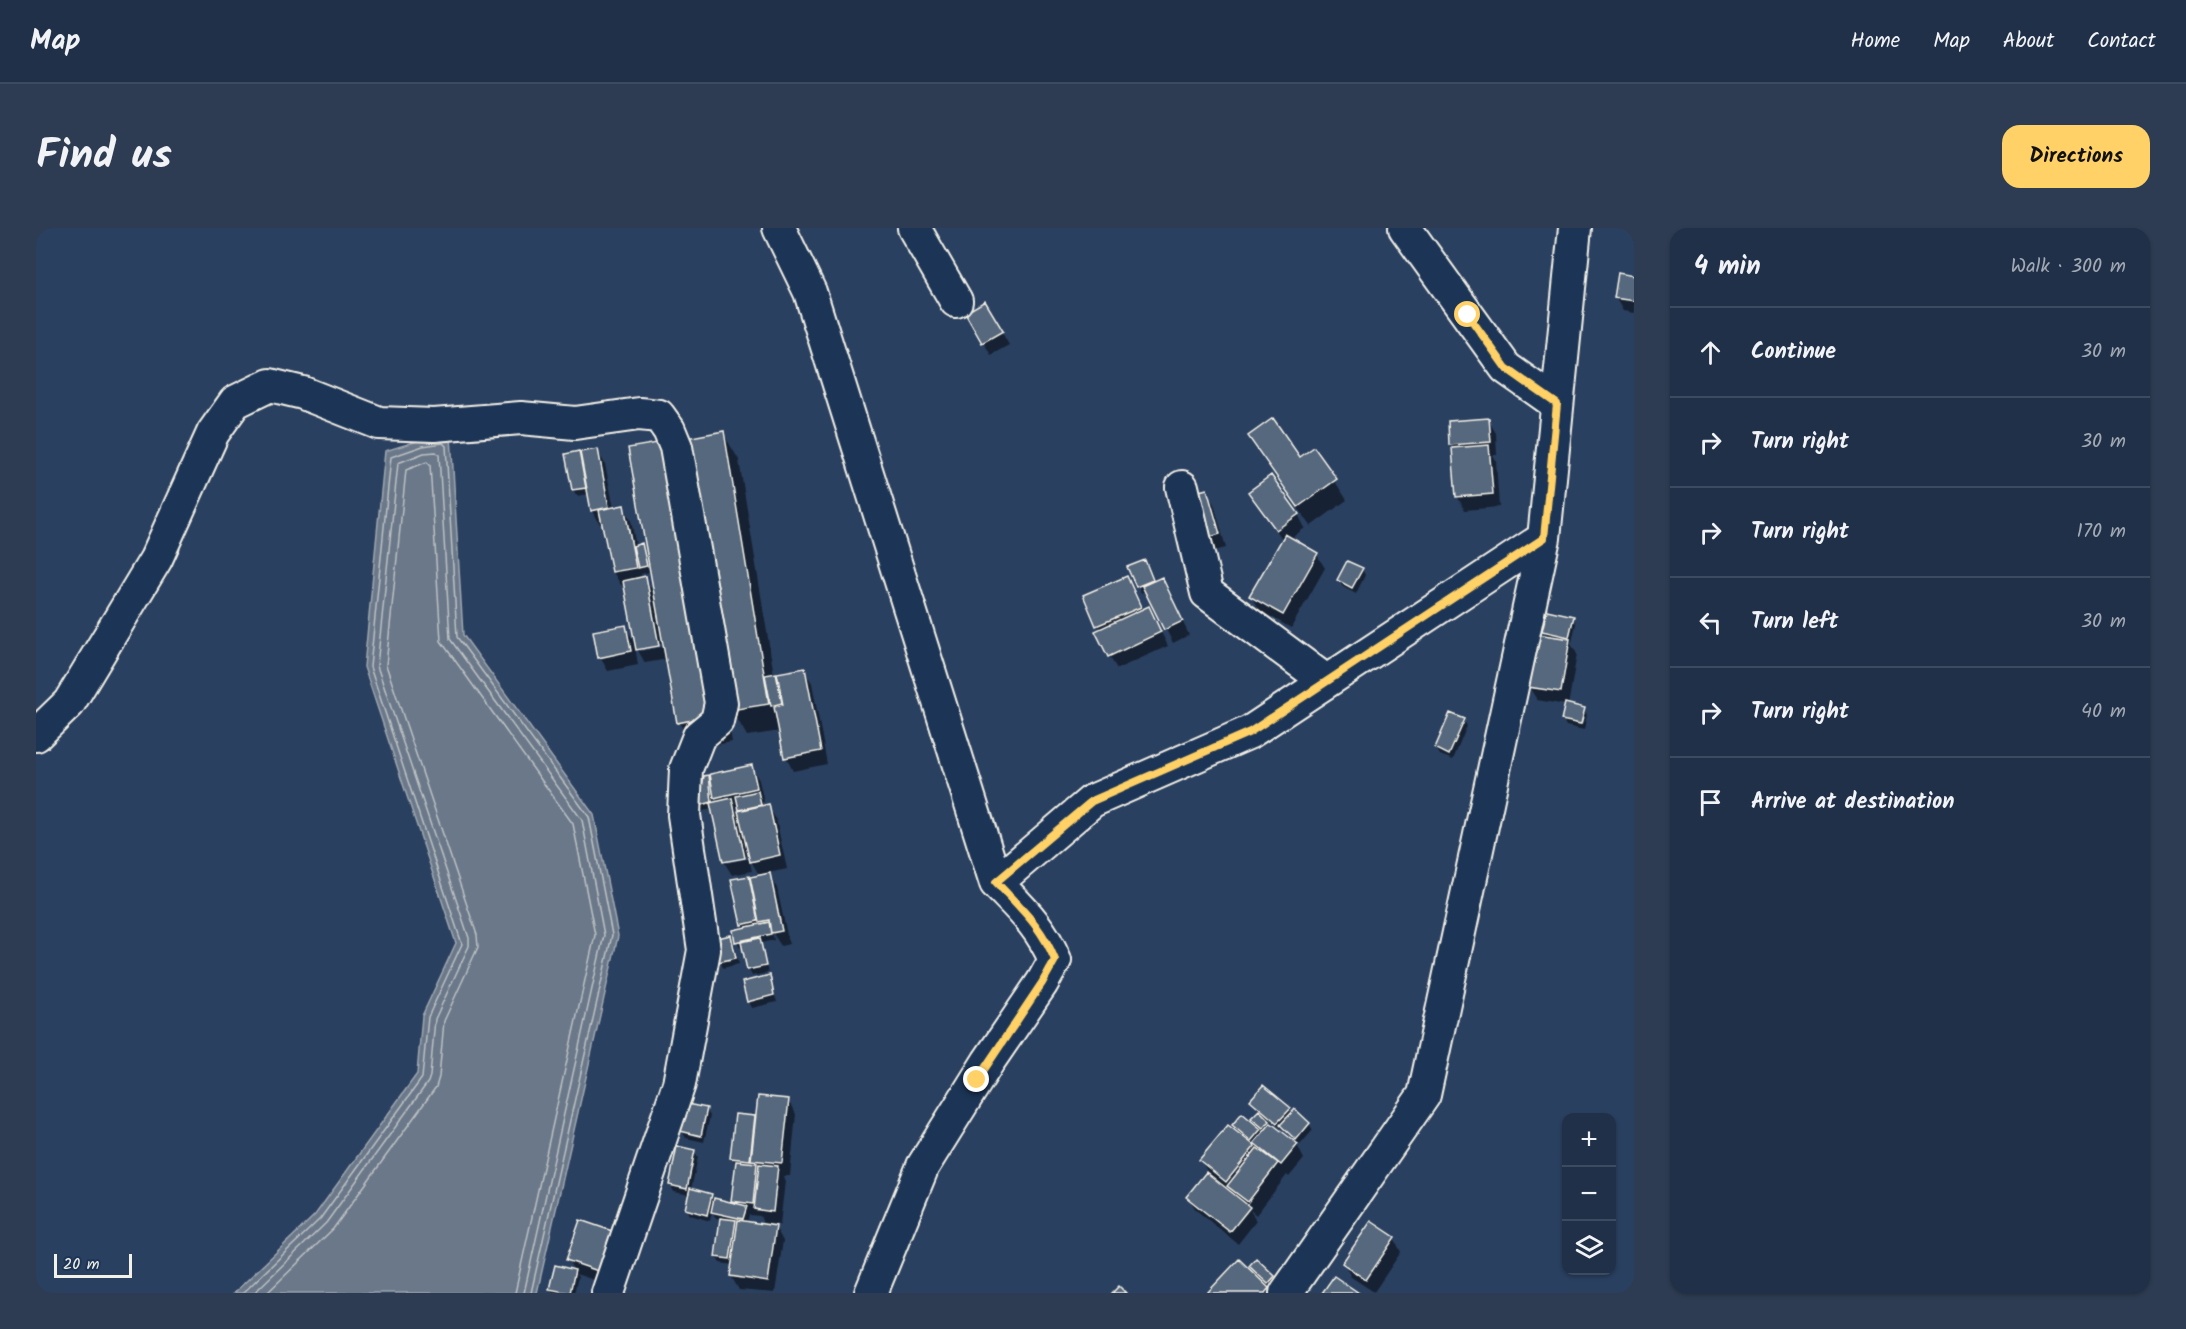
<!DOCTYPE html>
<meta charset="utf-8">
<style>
body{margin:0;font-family:Kalam,sans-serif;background:#2d3c52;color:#f1f3f6}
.controls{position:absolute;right:18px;bottom:18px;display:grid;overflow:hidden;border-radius:12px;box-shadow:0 2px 4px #0004}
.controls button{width:54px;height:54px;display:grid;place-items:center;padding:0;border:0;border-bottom:2px solid #3d4b60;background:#203048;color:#f1f3f6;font:30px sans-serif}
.scale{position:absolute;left:18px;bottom:15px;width:78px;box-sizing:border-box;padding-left:6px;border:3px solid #f4f1e8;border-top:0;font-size:16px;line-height:21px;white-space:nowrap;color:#f4f1e8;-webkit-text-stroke:4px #1d3557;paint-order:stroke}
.stop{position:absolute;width:18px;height:18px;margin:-14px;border:4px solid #ffd166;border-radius:50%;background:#fff}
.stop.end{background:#ffd166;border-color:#fff;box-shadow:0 2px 6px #0008}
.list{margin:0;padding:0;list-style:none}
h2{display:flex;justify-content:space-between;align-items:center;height:78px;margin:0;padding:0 24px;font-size:26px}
h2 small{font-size:20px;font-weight:400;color:#a2a9b4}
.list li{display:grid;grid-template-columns:39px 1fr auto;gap:18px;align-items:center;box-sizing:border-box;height:90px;padding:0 24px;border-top:2px solid #3d4b60}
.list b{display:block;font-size:22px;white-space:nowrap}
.list em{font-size:20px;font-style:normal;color:#a2a9b4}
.icon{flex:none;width:33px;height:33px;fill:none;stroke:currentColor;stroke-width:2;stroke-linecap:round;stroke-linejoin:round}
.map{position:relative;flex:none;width:1598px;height:1065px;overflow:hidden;border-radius:18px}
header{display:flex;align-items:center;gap:36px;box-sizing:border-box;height:84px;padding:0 30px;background:#203048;border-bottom:2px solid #3d4b60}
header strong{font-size:28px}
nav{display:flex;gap:33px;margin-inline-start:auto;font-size:21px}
.intro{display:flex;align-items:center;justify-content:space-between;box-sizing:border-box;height:144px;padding:0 36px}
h1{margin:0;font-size:42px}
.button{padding:15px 27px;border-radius:18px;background:#ffd166;color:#111;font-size:21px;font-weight:700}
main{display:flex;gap:36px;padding:0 36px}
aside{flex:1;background:#203048;border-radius:18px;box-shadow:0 2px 4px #0004}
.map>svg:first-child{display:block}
.water{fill:#6a788a;stroke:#a1a8b0;stroke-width:1.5}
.shadow{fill:#0007;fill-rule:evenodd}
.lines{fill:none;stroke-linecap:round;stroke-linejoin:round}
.shore{stroke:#bdc1c2;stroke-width:1.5}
.building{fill:#56677d;stroke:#f4f1e8;stroke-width:1.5}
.minor-casing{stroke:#f4f1e8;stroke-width:36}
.minor{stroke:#1d3557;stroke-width:32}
.route{stroke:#ffd166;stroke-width:8}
</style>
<header>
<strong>Map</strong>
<nav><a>Home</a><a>Map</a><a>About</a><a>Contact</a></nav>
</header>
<div class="intro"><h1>Find us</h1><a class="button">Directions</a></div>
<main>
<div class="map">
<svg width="1598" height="1065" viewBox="0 0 1598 1065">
<rect width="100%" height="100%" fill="#2a4060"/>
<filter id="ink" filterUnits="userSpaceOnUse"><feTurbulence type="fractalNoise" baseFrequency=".0167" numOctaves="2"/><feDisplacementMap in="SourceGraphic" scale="12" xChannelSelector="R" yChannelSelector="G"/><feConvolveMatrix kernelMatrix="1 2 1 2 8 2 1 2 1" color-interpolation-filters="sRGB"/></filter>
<g filter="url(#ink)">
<!-- water -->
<path class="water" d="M 415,208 L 427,407 L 558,587 L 582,708 L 501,1065 L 198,1065 L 279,987 L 381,846 L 386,788 L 420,715 L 328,439 L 349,223 L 385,212 Z"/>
<!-- shadow -->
<path class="shadow" d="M 1598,49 L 1598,85 L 1587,83 L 1579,69 Z
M 949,75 L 973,117 L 955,127 L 931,86 Z
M 1452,192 L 1460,205 L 1461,227 L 1457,227 L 1460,232 L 1463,279 L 1429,282 L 1421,268 L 1417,220 L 1415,216 Z
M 687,205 L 703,232 L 738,447 L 744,455 L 768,442 L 776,455 L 791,536 L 757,543 L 750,529 L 745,503 L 711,508 L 696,482 Z
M 1214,208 L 1264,231 L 1278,221 L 1311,272 L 1275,298 L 1225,228 Z
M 561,222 L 569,236 L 578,280 L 587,279 L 595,292 L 600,318 L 605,317 L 608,323 L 613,344 L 605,346 L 606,350 L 609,350 L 620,369 L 647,242 L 696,514 L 658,521 L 643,494 L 632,431 L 609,435 L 599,417 L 602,437 L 572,443 L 564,429 L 589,398 L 600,417 L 589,356 L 585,357 L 577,344 L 568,295 L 564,296 L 556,282 L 553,266 L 541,268 L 537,262 L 542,225 L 547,233 ZM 630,415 L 631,418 L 604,423 L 604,420 Z
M 1170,263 L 1178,276 L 1190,320 L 1170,325 Z
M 1214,265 L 1262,286 L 1269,300 L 1254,311 L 1281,327 L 1289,340 L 1255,400 L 1223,382 L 1215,368 L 1247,312 Z
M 1093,339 L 1111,340 L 1118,355 L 1133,365 L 1153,407 L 1137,415 L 1110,363 L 1105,365 Z
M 1326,341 L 1329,347 L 1320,366 L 1307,359 L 1303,352 Z
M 1091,350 L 1107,383 L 1120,394 L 1132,418 L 1081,441 L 1073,428 L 1062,397 Z
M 1537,389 L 1540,396 L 1536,414 L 1534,414 L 1541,426 L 1532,478 L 1548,481 L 1551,487 L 1548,502 L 1530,498 L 1527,492 L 1530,477 L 1501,472 L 1493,459 L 1511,409 L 1508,403 Z
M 1428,492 L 1431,498 L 1417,532 L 1404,527 L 1400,520 Z
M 715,538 L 723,552 L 728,574 L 726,574 L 727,579 L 732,578 L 740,591 L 751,641 L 732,645 L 741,660 L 753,716 L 745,718 L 736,704 L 738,712 L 725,715 L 732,745 L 716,748 L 713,742 L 708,719 L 704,720 L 701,713 L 708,701 L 697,653 L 724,648 L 713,630 L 716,643 L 696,647 L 688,634 L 677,581 L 667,583 L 663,577 L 672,549 L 676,556 ZM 677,563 L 683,575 L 678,576 ZM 704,579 L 706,588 L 705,589 L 700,580 ZM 716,627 L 716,630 L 690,635 L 690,632 Z
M 695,709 L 698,715 L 703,736 L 687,740 L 684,733 Z
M 733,749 L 741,774 L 716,780 L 712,773 Z
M 1215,872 L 1253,881 L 1256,886 L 1259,883 L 1273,896 L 1277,902 L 1264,917 L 1247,899 L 1246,901 L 1230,888 L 1235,897 L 1261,917 L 1268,931 L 1253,949 L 1251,947 L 1220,987 L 1214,982 L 1220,993 L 1202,1016 L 1160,982 L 1152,969 L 1172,945 L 1165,933 L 1204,909 L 1198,897 L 1224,901 L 1227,907 L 1230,904 L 1221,897 L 1217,890 L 1224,883 Z
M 752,873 L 760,886 L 754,948 L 747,948 L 749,953 L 744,997 L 727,995 L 724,988 L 713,987 L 711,995 L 739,999 L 747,1013 L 739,1065 L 703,1062 L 695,1048 L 697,1037 L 684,1035 L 680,1029 L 686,991 L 680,990 L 676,984 L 674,993 L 654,987 L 651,981 L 654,967 L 638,964 L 634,957 L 658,923 L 662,929 L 655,962 L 675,967 L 678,972 L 699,977 L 697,973 L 701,938 L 696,930 L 718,889 L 721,894 Z
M 670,882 L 674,888 L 668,914 L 650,910 L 646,903 Z
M 545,994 L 579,1059 L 540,1046 L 542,1049 L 538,1065 L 517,1065 L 515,1061 L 538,1043 L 532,1032 Z
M 1358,1010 L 1365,1024 L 1338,1064 L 1315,1049 L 1308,1035 Z
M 1214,1038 L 1238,1049 L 1242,1055 L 1236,1061 L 1229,1056 L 1235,1065 L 1173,1065 L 1220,1048 Z"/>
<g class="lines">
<!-- shore -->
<path class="shore" d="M 207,1065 L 284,991 L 386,850 L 392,789 L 426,716 L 334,439 L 355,229 L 387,218 L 407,215 L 410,218 L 421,409 L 553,589 L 576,707 L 495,1065
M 218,1065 L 290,995 L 392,854 L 394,848 L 399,791 L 433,718 L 433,710 L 341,438 L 362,235 L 388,225 L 400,224 L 403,227 L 414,411 L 546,592 L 568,707 L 488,1065
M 231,1065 L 297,1001 L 400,859 L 403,849 L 408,793 L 442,719 L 441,707 L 350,437 L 370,242 L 391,234 L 394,237 L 405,413 L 537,596 L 559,707 L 479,1065"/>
</g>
<!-- building -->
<path class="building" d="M 1582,45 L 1598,48 L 1598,73 L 1578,70 Z
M 949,73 L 967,103 L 946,115 L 929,85 Z
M 1237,190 L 1264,229 L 1278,219 L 1301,251 L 1262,279 L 1212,208 Z
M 1453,190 L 1455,214 L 1413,217 L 1412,193 Z
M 688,203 L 733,476 L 695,482 L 650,210 Z
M 633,213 L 681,487 L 641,495 L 592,220 Z
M 1453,217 L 1457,266 L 1420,269 L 1416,220 Z
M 562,221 L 573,279 L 555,283 L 544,224 Z
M 543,223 L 550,260 L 536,262 L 529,226 Z
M 1235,247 L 1263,286 L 1240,302 L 1212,264 Z
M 1171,261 L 1184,306 L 1161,313 L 1148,267 Z
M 588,277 L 600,340 L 576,344 L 563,282 Z
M 1249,306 L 1282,325 L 1247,387 L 1213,368 Z
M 606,315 L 611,338 L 602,340 L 597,318 Z
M 1109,332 L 1117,352 L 1100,359 L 1091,339 Z
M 1311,333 L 1327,340 L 1316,360 L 1301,352 Z
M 610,348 L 623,418 L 600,422 L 587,353 Z
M 1091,348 L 1105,379 L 1060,398 L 1047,367 Z
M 1126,349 L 1147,393 L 1128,402 L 1106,358 Z
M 1113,378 L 1125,404 L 1072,429 L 1059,403 Z
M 1511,382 L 1538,388 L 1533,409 L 1506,403 Z
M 590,397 L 595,423 L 562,430 L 557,403 Z
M 1501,406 L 1534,411 L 1525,464 L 1492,459 Z
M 769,440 L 785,523 L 748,530 L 738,479 L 747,477 L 741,445 Z
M 740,445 L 746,475 L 735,478 L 729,447 Z
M 1529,475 L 1549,480 L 1545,496 L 1525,492 Z
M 1414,485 L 1429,491 L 1413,527 L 1399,520 Z
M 716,537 L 721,560 L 678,570 L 674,546 Z
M 673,547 L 676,574 L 662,578 L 668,548 Z
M 722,563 L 725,577 L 703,582 L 700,568 Z
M 696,570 L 709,630 L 687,634 L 674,575 Z
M 733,576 L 744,627 L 714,634 L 702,583 Z
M 734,645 L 746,703 L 735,705 L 733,692 L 723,694 L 714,649 Z
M 713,648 L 722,693 L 705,697 L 695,651 Z
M 733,694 L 735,706 L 699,714 L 697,702 Z
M 695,707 L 700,730 L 682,734 L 677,711 Z
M 724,710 L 730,738 L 711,742 L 705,714 Z
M 734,747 L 738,767 L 711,774 L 706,754 Z
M 1227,857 L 1255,880 L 1241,895 L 1214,872 Z
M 722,868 L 753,871 L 746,935 L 715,932 Z
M 651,876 L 671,880 L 665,908 L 644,903 Z
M 1259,881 L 1274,895 L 1260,912 L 1244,897 Z
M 1223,882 L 1234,893 L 1227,900 L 1215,890 Z
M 1206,885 L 1225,901 L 1215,913 L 1196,897 Z
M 699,886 L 719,888 L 714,932 L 694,930 Z
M 1235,895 L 1262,916 L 1245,937 L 1218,915 Z
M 1192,897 L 1219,918 L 1190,954 L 1163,932 Z
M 641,918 L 659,922 L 651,961 L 633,957 Z
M 1221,920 L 1242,935 L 1212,974 L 1191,958 Z
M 700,933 L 721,935 L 717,976 L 695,973 Z
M 723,936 L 742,938 L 737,984 L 718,981 Z
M 1170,944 L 1214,979 L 1194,1004 L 1150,969 Z
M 654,960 L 676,966 L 671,987 L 649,981 Z
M 678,970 L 711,978 L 707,991 L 675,984 Z
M 684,990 L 700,992 L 694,1031 L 679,1029 Z
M 544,992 L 585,1006 L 571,1046 L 530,1032 Z
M 702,992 L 740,998 L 732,1054 L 694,1048 Z
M 1335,993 L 1359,1009 L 1330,1052 L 1306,1035 Z
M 1220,1030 L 1239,1048 L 1232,1056 L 1213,1038 Z
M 1203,1031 L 1233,1060 L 1229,1065 L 1171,1065 Z
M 519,1037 L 539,1042 L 534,1065 L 513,1061 Z
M 1298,1048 L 1323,1065 L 1286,1065 Z
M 1083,1058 L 1090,1065 L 1076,1065 Z"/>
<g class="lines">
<!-- minor casing -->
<g class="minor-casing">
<path id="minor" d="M 743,0 L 774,64 L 960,655 C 985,681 1004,697 1019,732 L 1006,755 L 952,834 L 887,938 L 835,1065
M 878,0 L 920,73
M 1369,0 L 1470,140 L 1521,176
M 1146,259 L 1171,365 L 1290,453
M 0,507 L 33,475 L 120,331 L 177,205 L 199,174 L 234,157 L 267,165 L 343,195 L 398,197 L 485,190 L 539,195 L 603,186 L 623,188 L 633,202 L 640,219 L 685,475 L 681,493 L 663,508 L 650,541 L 648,587 L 668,722 L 643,856 L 572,1065
M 960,655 L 1056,573 L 1214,504 L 1508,310
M 1250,1065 L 1388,867 L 1508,310 L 1539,0"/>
</g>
<!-- minor -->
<use href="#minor" class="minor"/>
</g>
</g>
<g class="lines" filter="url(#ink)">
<!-- route -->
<path class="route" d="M 941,852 L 1006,755 L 1019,732 C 1005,697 985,681 960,654 L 1056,573 L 1214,504 L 1508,310 L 1521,176 L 1470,140 L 1432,87"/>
</g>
</svg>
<div class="controls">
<button>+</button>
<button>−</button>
<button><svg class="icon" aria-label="layers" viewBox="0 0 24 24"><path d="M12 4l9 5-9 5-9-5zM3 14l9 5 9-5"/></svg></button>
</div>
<div class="scale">20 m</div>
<div class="stop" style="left:1432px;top:87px"></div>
<div class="stop end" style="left:941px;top:852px"></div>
</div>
<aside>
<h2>4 min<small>Walk · 300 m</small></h2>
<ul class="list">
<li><svg class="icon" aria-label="ahead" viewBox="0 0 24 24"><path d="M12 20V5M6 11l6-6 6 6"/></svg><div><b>Continue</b></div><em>30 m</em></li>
<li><svg class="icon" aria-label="right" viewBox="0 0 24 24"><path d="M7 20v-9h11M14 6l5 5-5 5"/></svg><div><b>Turn right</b></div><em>30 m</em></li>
<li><svg class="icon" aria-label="right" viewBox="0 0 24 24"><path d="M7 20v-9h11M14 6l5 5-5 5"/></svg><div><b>Turn right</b></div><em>170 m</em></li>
<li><svg class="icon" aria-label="left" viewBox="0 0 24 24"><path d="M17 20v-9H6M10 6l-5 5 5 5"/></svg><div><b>Turn left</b></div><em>30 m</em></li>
<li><svg class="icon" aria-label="right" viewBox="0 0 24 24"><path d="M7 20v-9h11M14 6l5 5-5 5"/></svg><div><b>Turn right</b></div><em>40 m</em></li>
<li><svg class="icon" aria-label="arrive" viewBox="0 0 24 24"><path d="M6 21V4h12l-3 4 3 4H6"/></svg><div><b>Arrive at destination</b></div></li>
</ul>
</aside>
</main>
